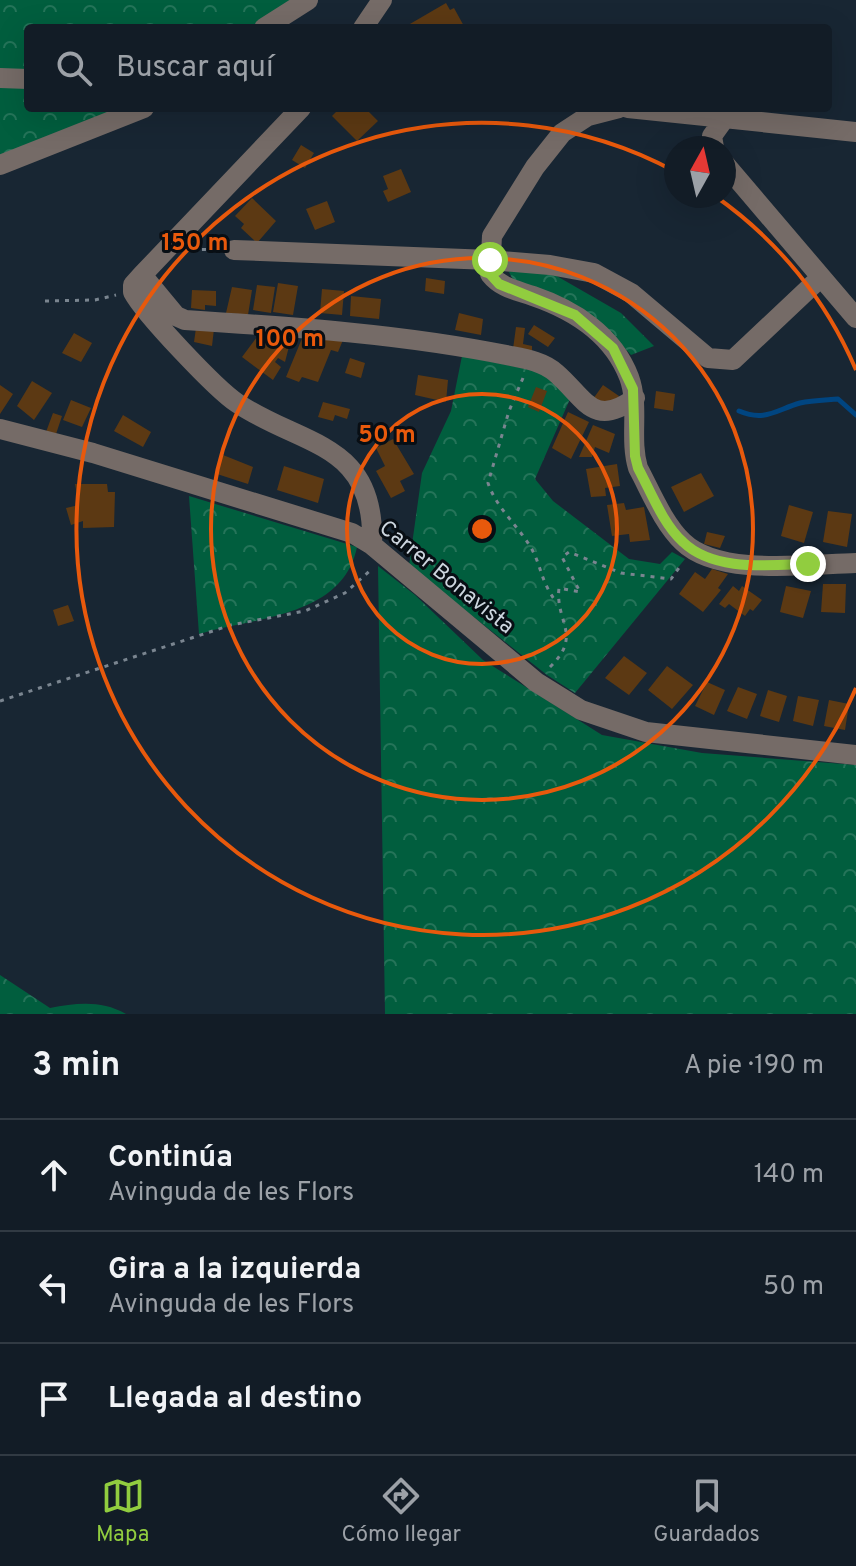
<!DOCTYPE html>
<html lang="es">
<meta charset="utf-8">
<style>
body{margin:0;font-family:Overpass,sans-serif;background:#1f2932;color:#f1f3f6}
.compass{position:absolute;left:664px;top:136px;width:72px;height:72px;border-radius:50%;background:#121c26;box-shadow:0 8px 32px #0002;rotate:8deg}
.stop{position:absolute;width:24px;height:24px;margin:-18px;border:6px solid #91cd3f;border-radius:50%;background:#fff}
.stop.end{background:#91cd3f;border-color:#fff;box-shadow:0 2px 8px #0008}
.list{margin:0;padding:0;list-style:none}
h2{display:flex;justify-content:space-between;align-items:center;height:104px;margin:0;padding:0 32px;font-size:34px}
h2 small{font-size:26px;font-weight:400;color:#9ca1a7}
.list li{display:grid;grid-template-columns:52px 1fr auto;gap:24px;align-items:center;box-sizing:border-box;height:112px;padding:0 32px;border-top:2px solid #313a43}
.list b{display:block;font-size:30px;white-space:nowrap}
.list p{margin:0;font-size:26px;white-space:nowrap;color:#9ca1a7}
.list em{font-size:26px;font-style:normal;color:#9ca1a7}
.icon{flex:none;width:44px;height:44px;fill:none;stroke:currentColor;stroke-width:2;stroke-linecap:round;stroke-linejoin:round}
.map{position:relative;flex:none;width:856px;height:1014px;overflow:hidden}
.search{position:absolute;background:#121c26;box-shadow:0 8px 32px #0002;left:24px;right:24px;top:24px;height:88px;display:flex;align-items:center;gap:20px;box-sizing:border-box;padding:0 28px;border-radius:8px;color:#9ca1a7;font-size:30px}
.sheet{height:440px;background:#121c26}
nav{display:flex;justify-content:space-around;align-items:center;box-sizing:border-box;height:112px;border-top:2px solid #313a43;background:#121c26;font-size:22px;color:#9ca1a7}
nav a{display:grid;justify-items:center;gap:4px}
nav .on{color:#91cd3f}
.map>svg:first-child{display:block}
.forest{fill:url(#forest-crowns)}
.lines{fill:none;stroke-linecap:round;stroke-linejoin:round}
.stream{stroke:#004581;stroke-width:5}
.building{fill:#5c3913}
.path{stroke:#7a8590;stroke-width:3;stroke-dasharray:4 6;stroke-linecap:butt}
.minor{stroke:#756b67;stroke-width:20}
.route{stroke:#91cd3f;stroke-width:10}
.ring{fill:none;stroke:#e8590c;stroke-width:4}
.labels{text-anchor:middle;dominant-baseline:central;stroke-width:6;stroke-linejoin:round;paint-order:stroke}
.street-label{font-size:22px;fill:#cdd6df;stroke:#080e14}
.centre{fill:#e8590c;stroke:#080e14;stroke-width:4}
.ring-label{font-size:24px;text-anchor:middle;font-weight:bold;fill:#e8590c;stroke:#080e14;stroke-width:6;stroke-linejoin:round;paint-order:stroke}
</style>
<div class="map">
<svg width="856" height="1014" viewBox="0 0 856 1014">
<defs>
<pattern id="forest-crowns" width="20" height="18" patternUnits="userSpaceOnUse" patternTransform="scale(2)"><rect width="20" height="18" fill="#015e3e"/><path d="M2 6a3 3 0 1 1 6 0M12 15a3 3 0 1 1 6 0" fill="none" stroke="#257459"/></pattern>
</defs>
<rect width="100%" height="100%" fill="#182633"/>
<!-- forest -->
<path class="forest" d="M 0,0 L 298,0 L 256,28 L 28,28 L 28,108 L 129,108 L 0,159 Z
M 508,270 L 548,271 L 621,313 L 654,346 L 631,355 L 611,333 L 513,280 Z
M 462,356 L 542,372 L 570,399 L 535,479 L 553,501 L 629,559 L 660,564 L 672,552 L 685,559 L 575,693 L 547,675 L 409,566 L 422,473 L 451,411 Z
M 189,496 L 357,547 C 343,617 255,617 199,634 Z
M 378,566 L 415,595 L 483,660 L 602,735 L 702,753 L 856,765 L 856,1014 L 385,1014 Z
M 0,975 L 50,1008 C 77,1003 101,1000 126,1014 L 0,1014 Z"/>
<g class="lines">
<!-- stream -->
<path class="stream" d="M 739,411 C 765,422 776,410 800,403 C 812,400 826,400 838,399 L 856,415"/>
</g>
<!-- building -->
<path class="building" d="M 446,3 L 450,10 L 454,8 L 465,28 L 403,28 Z
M 340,108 L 365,108 L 378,121 L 357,141 L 332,116 Z
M 301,145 L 314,153 L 305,168 L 292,160 Z
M 401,169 L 411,192 L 388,202 L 383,191 L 388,189 L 383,176 Z
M 252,198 L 276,221 L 257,243 L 241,228 L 244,224 L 235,216 Z
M 327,201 L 335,222 L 315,230 L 306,209 Z
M 426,278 L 445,281 L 444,294 L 425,291 Z
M 278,283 L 298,286 L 293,315 L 273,312 Z
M 257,285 L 275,287 L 271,313 L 253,310 Z
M 232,287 L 252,290 L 248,315 L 226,313 Z
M 322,289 L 344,291 L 342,315 L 320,313 Z
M 192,290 L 216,291 L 216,306 L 205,305 L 205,310 L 191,308 Z
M 351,296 L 381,299 L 379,319 L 350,316 Z
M 459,313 L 483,319 L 481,335 L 455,330 Z
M 534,325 L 555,338 L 548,347 L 528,334 Z
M 516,327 L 525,328 L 523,344 L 532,346 L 532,352 L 513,349 Z
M 196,328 L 214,329 L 212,346 L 194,342 Z
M 74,333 L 92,343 L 81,362 L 62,353 Z
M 260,333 L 292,335 L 285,362 L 278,358 L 275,362 L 281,367 L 273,380 L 242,357 Z
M 303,336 L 343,340 L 338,352 L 331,350 L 318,382 L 302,377 L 299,382 L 286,377 Z
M 350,358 L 365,363 L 361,378 L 345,373 Z
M 418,375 L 448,380 L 446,402 L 415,395 Z
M 32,381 L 52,393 L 34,420 L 17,406 Z
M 0,385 L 13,394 L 0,414 Z
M 603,385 L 619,396 L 614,405 L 593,399 Z
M 536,387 L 547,391 L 539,412 L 528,407 Z
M 656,391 L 675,394 L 673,411 L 654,408 Z
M 71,400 L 91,408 L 82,427 L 63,420 Z
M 323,402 L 350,409 L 347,419 L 335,415 L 333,421 L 318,417 Z
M 568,412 L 589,422 L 571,459 L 552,448 Z
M 53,413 L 62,416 L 56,434 L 46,432 Z
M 123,415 L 151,432 L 143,447 L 114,431 Z
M 593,425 L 615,434 L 609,453 L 595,447 L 592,457 L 579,457 Z
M 393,439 L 414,474 L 400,481 L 405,491 L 391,498 L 376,471 L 385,466 L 376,448 Z
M 223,455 L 253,467 L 248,484 L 217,474 Z
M 617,464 L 620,486 L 605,488 L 606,496 L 591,497 L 586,469 Z
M 284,466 L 324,479 L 318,503 L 277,490 Z
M 701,473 L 714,496 L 684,512 L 671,487 Z
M 75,484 L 107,484 L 108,492 L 115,492 L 114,527 L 83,528 L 83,521 L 71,525 L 66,508 L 79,505 Z
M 624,503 L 626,510 L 644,507 L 650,540 L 630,542 L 629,534 L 612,536 L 607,505 Z
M 789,505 L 813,512 L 804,543 L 781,536 Z
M 828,511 L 852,514 L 847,547 L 823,542 Z
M 707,532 L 725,536 L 720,548 L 704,544 Z
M 712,569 L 728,574 L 718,588 L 721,590 L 703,612 L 679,594 L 695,572 L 705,579 Z
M 823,584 L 846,584 L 845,613 L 821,612 Z
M 733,586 L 739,591 L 742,586 L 762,600 L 753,611 L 750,609 L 745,616 L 729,604 L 725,608 L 719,604 Z
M 786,586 L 811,591 L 803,618 L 780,612 Z
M 68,605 L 74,621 L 58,626 L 53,610 Z
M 624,656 L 647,673 L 629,695 L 605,678 Z
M 667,666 L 693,685 L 672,709 L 648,690 Z
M 707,682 L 725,690 L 714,715 L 695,706 Z
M 738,687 L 757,694 L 747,719 L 727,711 Z
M 768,690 L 787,696 L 779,722 L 760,716 Z
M 798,696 L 819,700 L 813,726 L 793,721 Z
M 829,700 L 849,704 L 845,730 L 824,726 Z"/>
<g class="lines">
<!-- path -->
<path class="path" d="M 192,249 L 216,250
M 45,301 L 95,300 L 116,295
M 523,378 L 509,411 L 488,483 C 496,507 517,525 530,546 C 542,566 540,581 557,603
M 550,667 C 583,635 555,622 559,588 L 580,592 L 562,557 L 569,552 L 621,573 L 671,579 L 681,565
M 0,701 L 231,625 L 305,611 L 345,593 L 373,568"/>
<!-- minor -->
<path class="minor" d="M 264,28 L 308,0
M 363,28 L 382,0
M 0,78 L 28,79
M 301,108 L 142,275 L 133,285 L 133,292 C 144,313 216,389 237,403 C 302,447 376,441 372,545
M 619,108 L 588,116 L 562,133 L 535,167 L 492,236 L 490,274 C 501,288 516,290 533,296 C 574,310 613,335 629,377 C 640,407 629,438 638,468 C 651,492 663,523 683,542 C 719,577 809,564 856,563
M 628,108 L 856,132
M 714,148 L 712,136 L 725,118
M 724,163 L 856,318
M 0,165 L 144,108
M 234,250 L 490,260 L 550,265 L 594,273 L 631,293 L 708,358 L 733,360 L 820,278
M 142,275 L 176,316 L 185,320 C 295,327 403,334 511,356 C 527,359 544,362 556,373 C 585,398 593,429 635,398
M 0,429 L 93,453 L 352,533 L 372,545 L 536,682 L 581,710 L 646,732 L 856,755"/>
</g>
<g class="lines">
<!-- route -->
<path class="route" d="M 490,260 L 490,274 L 499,284 L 575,315 L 613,348 L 633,389 L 635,456 L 638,468 C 651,492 663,524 683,542 C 714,572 769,565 808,564"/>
</g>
<!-- distance rings -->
<g class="ring">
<circle cx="482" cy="529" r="135"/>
<circle cx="482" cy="529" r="271"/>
<path d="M856 688A406 406 0 1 1 676 172M715 196A406 406 0 0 1 856 370"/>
</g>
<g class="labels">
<!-- street labels -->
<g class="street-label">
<text transform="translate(446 578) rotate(39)">Carrer Bonavista</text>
</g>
</g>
<circle cx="482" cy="529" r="12" class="centre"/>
<g class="ring-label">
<text x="195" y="250">150 m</text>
<text x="290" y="346">100 m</text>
<text x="387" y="442">50 m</text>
</g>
</svg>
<svg class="compass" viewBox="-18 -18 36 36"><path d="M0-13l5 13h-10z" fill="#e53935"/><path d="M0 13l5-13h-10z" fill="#9ca1a7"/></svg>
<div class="stop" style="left:490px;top:260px"></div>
<div class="stop end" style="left:808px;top:564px"></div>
<div class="search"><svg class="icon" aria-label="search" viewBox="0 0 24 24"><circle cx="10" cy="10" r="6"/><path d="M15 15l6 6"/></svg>Buscar aquí</div>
</div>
<section class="sheet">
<h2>3 min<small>A pie · 190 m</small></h2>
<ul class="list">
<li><svg class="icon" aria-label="ahead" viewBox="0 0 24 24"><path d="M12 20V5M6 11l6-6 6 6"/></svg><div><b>Continúa</b><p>Avinguda de les Flors</p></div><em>140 m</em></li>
<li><svg class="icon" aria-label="left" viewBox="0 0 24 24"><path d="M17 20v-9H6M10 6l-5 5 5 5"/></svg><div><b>Gira a la izquierda</b><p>Avinguda de les Flors</p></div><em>50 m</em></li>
<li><svg class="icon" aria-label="arrive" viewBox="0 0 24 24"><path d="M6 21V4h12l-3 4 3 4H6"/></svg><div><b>Llegada al destino</b></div></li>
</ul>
</section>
<nav>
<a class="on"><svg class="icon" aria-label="map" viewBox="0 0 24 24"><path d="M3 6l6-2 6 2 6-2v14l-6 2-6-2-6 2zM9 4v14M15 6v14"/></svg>Mapa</a>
<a><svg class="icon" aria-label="directions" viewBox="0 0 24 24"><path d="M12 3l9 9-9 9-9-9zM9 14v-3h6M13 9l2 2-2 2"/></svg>Cómo llegar</a>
<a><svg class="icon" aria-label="saved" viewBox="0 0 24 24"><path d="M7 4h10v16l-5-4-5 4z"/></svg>Guardados</a>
</nav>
